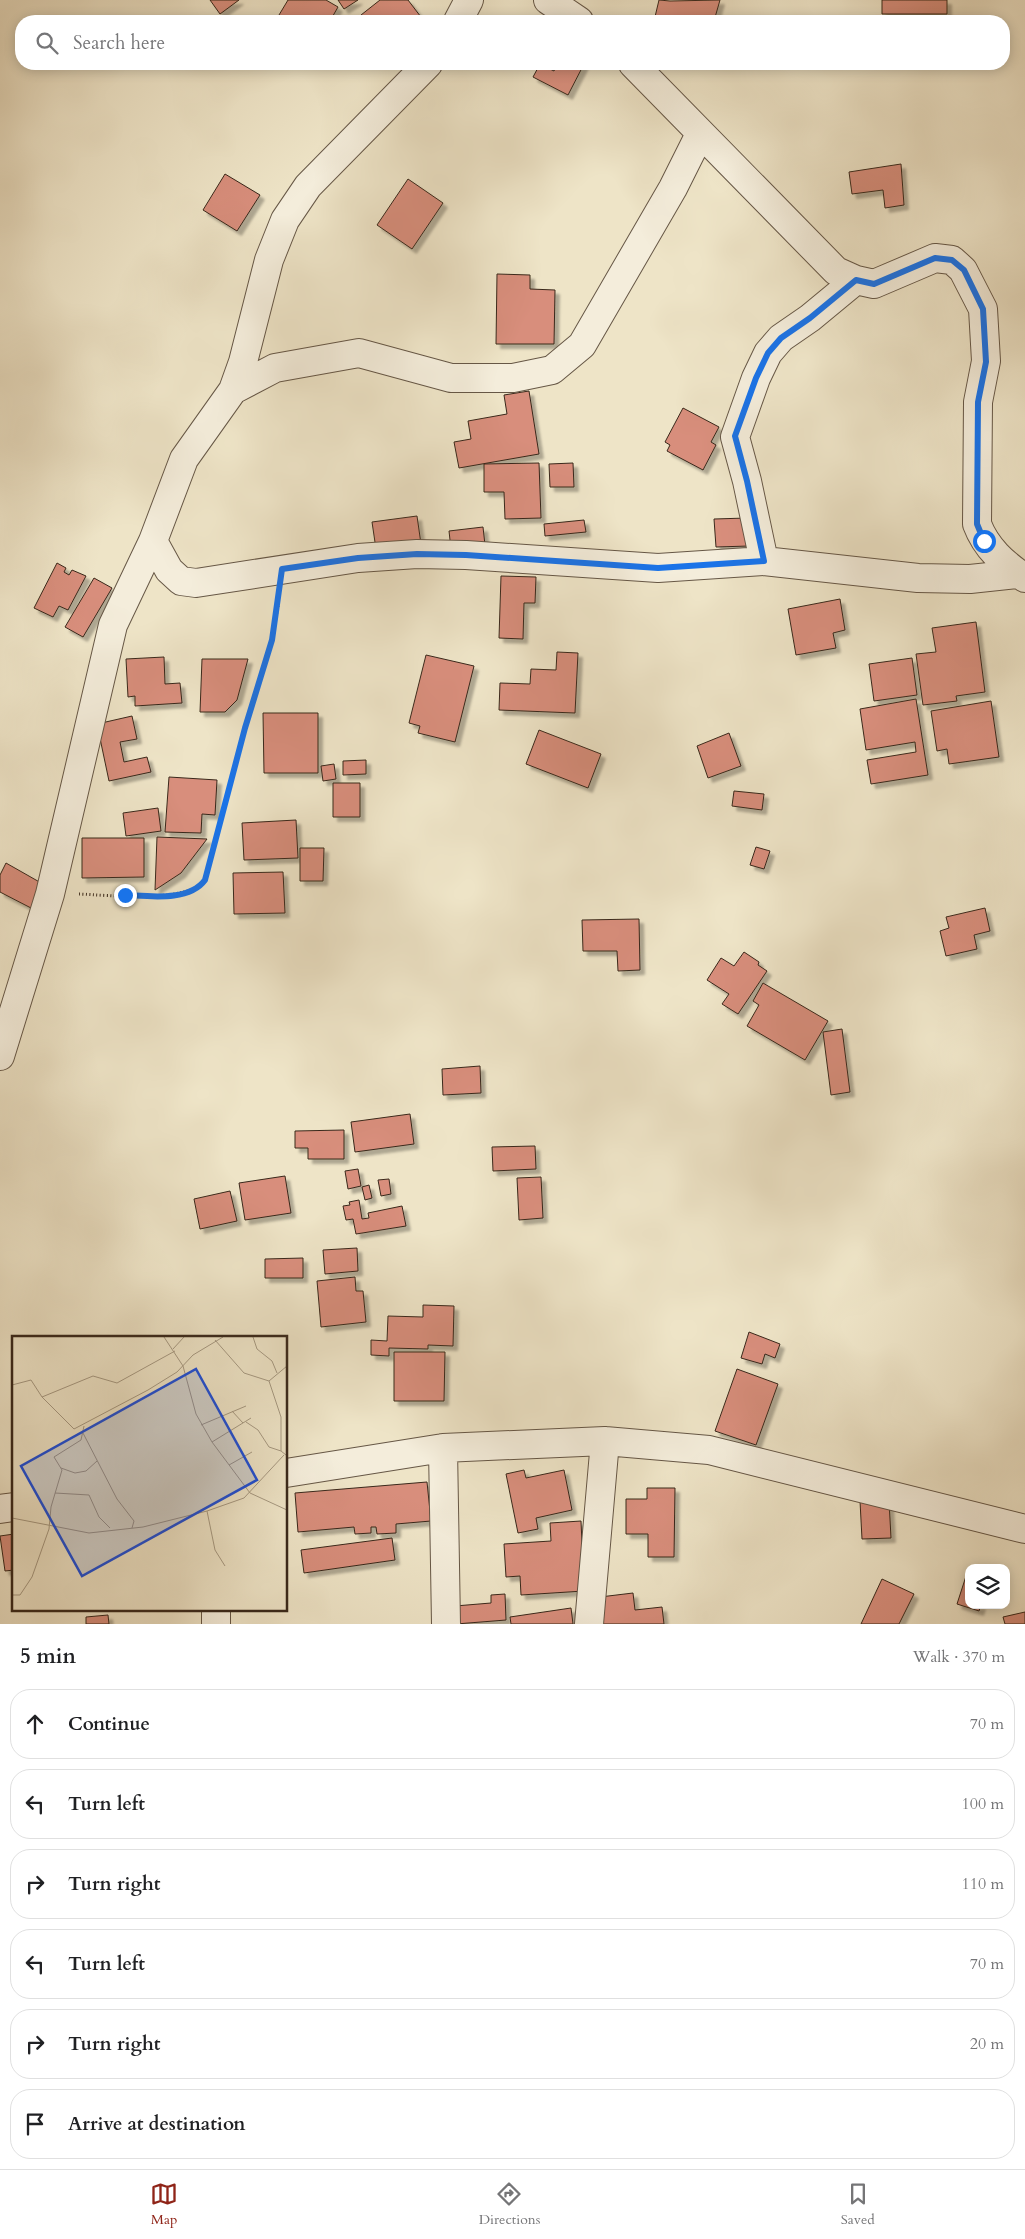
<!DOCTYPE html>
<meta charset="utf-8">
<style>
body{margin:0;font-family:Cardo,serif;background:#f2f2f2;color:#202124}
.controls{position:absolute;right:15px;bottom:15px;display:grid;overflow:hidden;border-radius:10px;box-shadow:0 2px 12px #0003}
.controls button{width:45px;height:45px;display:grid;place-items:center;padding:0;border:0;border-bottom:1px solid #e0e0e0;background:#fff;color:#202124;font:25px sans-serif}
.stop{position:absolute;width:15px;height:15px;margin:-11px;border:4px solid #1a73e8;border-radius:50%;background:#fff}
.stop.end{background:#1a73e8;border-color:#fff;box-shadow:0 1px 5px #0008}
.list{margin:0;padding:0;list-style:none}
h2{display:flex;justify-content:space-between;align-items:center;height:65px;margin:0;padding:0 20px;font-size:21px}
h2 small{font-size:16px;font-weight:400;color:#757577}
.list li{display:grid;grid-template-columns:32px 1fr auto;gap:15px;align-items:center;box-sizing:border-box;height:70px;margin:0 10px 10px;padding:0 10px;border:1px solid #e0e0e0;border-radius:20px}
.list b{display:block;font-size:19px;white-space:nowrap}
.list em{font-size:16px;font-style:normal;color:#757577}
.icon{flex:none;width:28px;height:28px;fill:none;stroke:currentColor;stroke-width:2;stroke-linecap:round;stroke-linejoin:round}
.map{position:relative;flex:none;width:1025px;height:1624px;overflow:hidden}
.search{position:absolute;background:#fff;box-shadow:0 2px 12px #0003;left:15px;right:15px;top:15px;height:55px;display:flex;align-items:center;gap:12px;box-sizing:border-box;padding:0 18px;border-radius:20px;color:#757577;font-size:19px}
.sheet{height:545px;background:#fff}
nav{display:flex;justify-content:space-around;align-items:center;box-sizing:border-box;height:70px;border-top:1px solid #e0e0e0;background:#fff;font-size:14px;color:#757577}
nav a{display:grid;justify-items:center;gap:2px}
nav .on{color:#8f2418}
.map>svg:first-child{display:block}
.building{fill:#d88e7c;stroke:#39281b;filter:url(#shadow)}
.lines{fill:none;stroke-linecap:round;stroke-linejoin:round}
.minor-casing{stroke:#665746;stroke-width:30}
.path{stroke:#39281b;stroke-width:3;stroke-dasharray:1 2.5;stroke-linecap:butt}
.minor{stroke:#f4eddb;stroke-width:28}
.route{stroke:#1a73e8;stroke-width:6}
.inset-road{fill:none;stroke:#a69982;stroke-width:1}
.view{fill:#1d4ed8;fill-opacity:0.15;stroke:#1d4ed8;stroke-width:2.5}
.inset-edge{fill:none;stroke:#39281b;stroke-width:2.5}
</style>
<div class="map">
<svg width="1025" height="1624" viewBox="0 0 1025 1624">
<defs>
<filter id="shadow"><feDropShadow dx="4.5" dy="4.5" stdDeviation="1" flood-color="#0004"/></filter>
</defs>
<rect width="100%" height="100%" fill="#eee4c7"/>
<filter id="stains"><feTurbulence type="fractalNoise" baseFrequency=".004" numOctaves="4"/><feColorMatrix values="0 0 0 0 .2 0 0 0 0 .09 0 0 0 0 .02 0 0 0 .5 -.17"/></filter>
<radialGradient id="worn" r=".72"><stop offset=".6" stop-color="#630" stop-opacity="0"/><stop offset="1" stop-color="#630" stop-opacity=".3"/></radialGradient>
<!-- building -->
<path class="building" d="M 210,0 L 239,0 L 220,14 Z
M 288,0 L 326,0 L 338,7 L 330,21 L 278,21 L 276,20 Z
M 338,0 L 358,0 L 344,9 Z
M 380,0 L 408,0 L 424,21 L 366,21 L 361,15 Z
M 659,0 L 670,1 L 720,0 L 714,21 L 654,21 Z
M 882,0 L 947,0 L 947,14 L 882,14 Z
M 540,64 L 554,71 L 557,64 L 564,66 L 565,64 L 584,64 L 568,95 L 533,77 Z
M 901,164 L 904,205 L 885,208 L 883,190 L 852,194 L 849,172 Z
M 225,174 L 260,195 L 237,231 L 203,210 Z
M 408,179 L 443,203 L 412,249 L 377,225 Z
M 497,274 L 530,275 L 530,289 L 555,290 L 554,344 L 496,344 Z
M 529,391 L 539,454 L 459,468 L 454,442 L 471,439 L 468,421 L 507,414 L 504,395 Z
M 683,408 L 719,427 L 711,442 L 716,445 L 703,470 L 667,451 L 670,445 L 665,442 Z
M 539,463 L 541,518 L 505,519 L 504,492 L 484,492 L 484,464 Z
M 573,463 L 574,487 L 550,487 L 549,464 Z
M 417,516 L 421,544 L 376,549 L 372,522 Z
M 747,518 L 749,546 L 716,547 L 714,519 Z
M 584,520 L 586,532 L 545,536 L 544,524 Z
M 483,527 L 485,545 L 451,549 L 449,531 Z
M 57,563 L 66,568 L 64,572 L 69,575 L 72,570 L 86,576 L 68,610 L 59,606 L 53,617 L 34,608 Z
M 501,576 L 536,577 L 535,603 L 524,603 L 523,639 L 499,638 Z
M 94,578 L 112,588 L 83,637 L 65,627 Z
M 840,599 L 845,630 L 833,633 L 836,648 L 796,655 L 788,609 Z
M 976,622 L 985,692 L 956,696 L 957,701 L 923,705 L 916,654 L 936,652 L 932,628 Z
M 557,652 L 578,653 L 575,713 L 499,710 L 500,683 L 530,684 L 531,669 L 556,670 Z
M 426,655 L 474,666 L 455,742 L 418,733 L 420,726 L 409,723 Z
M 164,657 L 165,684 L 180,683 L 182,703 L 135,706 L 135,696 L 128,697 L 126,659 Z
M 912,658 L 917,695 L 874,701 L 869,664 Z
M 202,659 L 248,659 L 237,700 L 225,712 L 200,712 Z
M 916,699 L 928,775 L 871,784 L 867,760 L 916,752 L 915,742 L 866,750 L 860,709 Z
M 991,701 L 999,757 L 949,764 L 947,749 L 937,751 L 931,711 Z
M 263,713 L 318,713 L 318,773 L 264,773 Z
M 132,716 L 137,739 L 120,742 L 124,762 L 147,757 L 151,772 L 109,781 L 97,724 Z
M 539,730 L 601,754 L 588,788 L 526,764 Z
M 729,733 L 741,766 L 708,778 L 697,746 Z
M 366,760 L 366,774 L 343,775 L 343,761 Z
M 334,764 L 336,779 L 323,781 L 321,766 Z
M 169,777 L 217,780 L 215,815 L 202,814 L 201,833 L 165,832 Z
M 333,783 L 360,783 L 360,817 L 333,817 Z
M 734,791 L 764,794 L 762,810 L 732,806 Z
M 158,808 L 161,831 L 126,836 L 123,813 Z
M 296,820 L 298,858 L 244,860 L 242,823 Z
M 157,837 L 207,839 L 181,873 L 155,890 Z
M 82,838 L 144,838 L 144,877 L 82,878 Z
M 756,847 L 770,851 L 764,869 L 750,865 Z
M 300,848 L 324,848 L 323,881 L 300,881 Z
M 6,863 L 43,884 L 31,908 L 0,892 L 0,875 Z
M 283,872 L 285,913 L 234,914 L 233,873 Z
M 985,908 L 990,931 L 974,935 L 977,949 L 946,956 L 940,931 L 949,928 L 946,917 Z
M 639,919 L 640,970 L 618,971 L 617,951 L 583,951 L 582,920 Z
M 744,952 L 759,962 L 758,965 L 767,971 L 738,1014 L 722,1004 L 729,994 L 707,980 L 721,958 L 734,966 Z
M 763,983 L 828,1021 L 805,1060 L 747,1026 L 759,1005 L 753,1001 Z
M 842,1029 L 850,1092 L 831,1095 L 823,1032 Z
M 480,1066 L 481,1093 L 443,1095 L 442,1069 Z
M 410,1114 L 414,1144 L 355,1152 L 351,1122 Z
M 344,1130 L 344,1159 L 308,1159 L 308,1148 L 295,1148 L 295,1131 Z
M 535,1146 L 536,1169 L 493,1171 L 492,1147 Z
M 358,1169 L 361,1186 L 348,1189 L 345,1171 Z
M 285,1176 L 291,1213 L 245,1220 L 239,1183 Z
M 541,1177 L 543,1218 L 519,1220 L 517,1178 Z
M 389,1179 L 391,1194 L 381,1196 L 378,1180 Z
M 369,1185 L 372,1198 L 365,1200 L 362,1187 Z
M 230,1191 L 237,1221 L 200,1229 L 194,1199 Z
M 359,1200 L 362,1219 L 369,1218 L 368,1213 L 402,1206 L 406,1226 L 356,1234 L 353,1219 L 346,1220 L 343,1206 L 350,1205 L 349,1202 Z
M 357,1248 L 358,1271 L 325,1274 L 323,1250 Z
M 303,1258 L 303,1278 L 265,1278 L 265,1259 Z
M 355,1277 L 356,1291 L 363,1291 L 366,1322 L 321,1327 L 317,1281 Z
M 423,1305 L 454,1306 L 453,1346 L 428,1345 L 428,1349 L 389,1348 L 389,1356 L 371,1355 L 371,1340 L 387,1341 L 388,1316 L 423,1317 Z
M 749,1332 L 780,1344 L 775,1358 L 765,1354 L 762,1364 L 741,1358 Z
M 394,1352 L 445,1352 L 444,1401 L 394,1401 Z
M 737,1369 L 778,1384 L 756,1445 L 715,1431 Z
M 524,1470 L 526,1478 L 564,1470 L 572,1510 L 536,1518 L 538,1529 L 518,1533 L 506,1474 Z
M 427,1482 L 431,1521 L 396,1524 L 396,1533 L 377,1534 L 376,1527 L 371,1527 L 371,1533 L 355,1534 L 354,1527 L 298,1532 L 295,1493 Z
M 647,1488 L 675,1488 L 674,1557 L 648,1557 L 648,1534 L 626,1534 L 626,1499 L 647,1499 Z
M 889,1500 L 891,1538 L 862,1539 L 860,1501 Z
M 581,1521 L 584,1591 L 521,1595 L 520,1576 L 506,1577 L 504,1544 L 551,1541 L 550,1523 Z
M 14,1534 L 14,1570 L 5,1571 L 0,1536 Z
M 392,1538 L 395,1560 L 304,1573 L 301,1550 Z
M 968,1570 L 969,1605 L 981,1605 L 979,1611 L 957,1604 Z
M 882,1579 L 914,1594 L 899,1624 L 861,1624 Z
M 633,1593 L 635,1610 L 662,1607 L 664,1624 L 603,1624 L 600,1597 Z
M 505,1594 L 506,1620 L 456,1624 L 455,1606 L 491,1603 L 491,1595 Z
M 571,1608 L 573,1624 L 511,1624 L 510,1617 Z
M 1025,1612 L 1025,1624 L 1005,1624 L 1003,1617 Z
M 108,1615 L 109,1624 L 86,1624 L 86,1617 Z"/>
<g class="lines">
<!-- minor casing -->
<g class="minor-casing">
<path id="minor" d="M 548,0 L 579,21
M 458,21 L 469,0
M 633,64 L 836,271 L 856,280 L 874,284 L 935,258 L 952,260 L 963,270 L 983,309 L 986,361 L 978,402 L 977,524 C 986,548 1004,564 1025,578
M 233,390 L 275,368 L 359,353 L 451,378 L 513,378 L 552,370 L 582,345 L 673,188 L 700,134
M 153,541 L 169,570 L 181,581 L 196,583 L 358,558 L 417,554 L 466,555 L 658,568 L 764,561 L 918,578 L 970,579 L 1018,574
M 764,561 L 747,481 L 735,437 L 756,378 L 768,353 L 781,338 L 810,318 L 856,280
M 0,1056 L 50,894 L 113,625 L 153,541 L 184,459 L 233,390 L 243,362 L 269,260 L 285,220 L 308,186 L 428,64
M 443,1448 L 446,1624
M 286,1473 L 443,1448 L 605,1441 L 709,1450 L 1025,1529
M 0,1509 L 14,1507
M 216,1624 L 216,1610
M 589,1624 L 605,1441"/>
</g>
<!-- path -->
<path class="path" d="M 79,894 C 108,895 187,904 205,880 L 245,728 L 272,640 L 279,600"/>
<!-- minor -->
<use href="#minor" class="minor"/>
</g>
<g class="lines">
<!-- route -->
<path class="route" d="M 125,895 C 149,896 189,902 205,880 L 245,728 L 272,640 L 282,569 L 358,558 L 417,554 L 466,555 L 658,568 L 764,561 L 747,481 L 735,436 L 756,378 L 768,353 L 781,338 L 810,318 L 856,280 L 874,284 L 935,258 L 952,260 L 964,270 L 983,309 L 986,362 L 978,402 L 977,524 L 984,541"/>
</g>
<!-- overview -->
<g transform="translate(12 1336)">
<rect width="275" height="275" fill="#eee4c7"/>
<path class="inset-road" d="M 152,1 L 171,30 L 184,78 L 200,106 L 238,157 L 275,174M 241,1 L 245,13 L 260,25 L 265,37M 203,4 L 232,37 L 257,45 L 269,81 L 269,115 L 274,119M 161,13 L 172,1M 257,45 L 275,30M 0,49 L 19,44 L 30,61 L 62,93 L 136,54 L 165,36 L 181,19 L 211,1M 30,61 L 81,40 L 105,47 L 163,15M 220,75 L 231,87M 234,86 L 246,94 L 257,111 L 269,115M 189,89 L 234,70M 71,97 L 105,163 L 122,185 L 120,192M 200,106 L 239,82M 217,129 L 240,116M 49,132 L 63,137 L 74,135 L 85,125M 43,157 L 77,159 L 87,181 L 98,192M 195,175 L 203,214 L 213,230M 0,182 L 77,197 L 131,191 L 195,175 L 232,162 L 272,119M 0,259 L 8,259 L 20,241 L 37,193 L 39,171 L 50,134 L 42,121 L 69,104 L 72,90"/>
<path class="view" d="M 184,33 L 245,144 L 70,240 L 9,130 Z"/>
<rect width="275" height="275" class="inset-edge"/>
</g>
<rect width="100%" height="100%" filter="url(#stains)"/>
<rect width="100%" height="100%" fill="url(#worn)"/>
</svg>
<div class="controls">
<button><svg class="icon" aria-label="layers" viewBox="0 0 24 24"><path d="M12 4l9 5-9 5-9-5zM3 14l9 5 9-5"/></svg></button>
</div>
<div class="stop" style="left:984px;top:541px"></div>
<div class="stop end" style="left:125px;top:895px"></div>
<div class="search"><svg class="icon" aria-label="search" viewBox="0 0 24 24"><circle cx="10" cy="10" r="6"/><path d="M15 15l6 6"/></svg>Search here</div>
</div>
<section class="sheet">
<h2>5 min<small>Walk · 370 m</small></h2>
<ul class="list">
<li><svg class="icon" aria-label="ahead" viewBox="0 0 24 24"><path d="M12 20V5M6 11l6-6 6 6"/></svg><div><b>Continue</b></div><em>70 m</em></li>
<li><svg class="icon" aria-label="left" viewBox="0 0 24 24"><path d="M17 20v-9H6M10 6l-5 5 5 5"/></svg><div><b>Turn left</b></div><em>100 m</em></li>
<li><svg class="icon" aria-label="right" viewBox="0 0 24 24"><path d="M7 20v-9h11M14 6l5 5-5 5"/></svg><div><b>Turn right</b></div><em>110 m</em></li>
<li><svg class="icon" aria-label="left" viewBox="0 0 24 24"><path d="M17 20v-9H6M10 6l-5 5 5 5"/></svg><div><b>Turn left</b></div><em>70 m</em></li>
<li><svg class="icon" aria-label="right" viewBox="0 0 24 24"><path d="M7 20v-9h11M14 6l5 5-5 5"/></svg><div><b>Turn right</b></div><em>20 m</em></li>
<li><svg class="icon" aria-label="arrive" viewBox="0 0 24 24"><path d="M6 21V4h12l-3 4 3 4H6"/></svg><div><b>Arrive at destination</b></div></li>
</ul>
</section>
<nav>
<a class="on"><svg class="icon" aria-label="map" viewBox="0 0 24 24"><path d="M3 6l6-2 6 2 6-2v14l-6 2-6-2-6 2zM9 4v14M15 6v14"/></svg>Map</a>
<a><svg class="icon" aria-label="directions" viewBox="0 0 24 24"><path d="M12 3l9 9-9 9-9-9zM9 14v-3h6M13 9l2 2-2 2"/></svg>Directions</a>
<a><svg class="icon" aria-label="saved" viewBox="0 0 24 24"><path d="M7 4h10v16l-5-4-5 4z"/></svg>Saved</a>
</nav>
